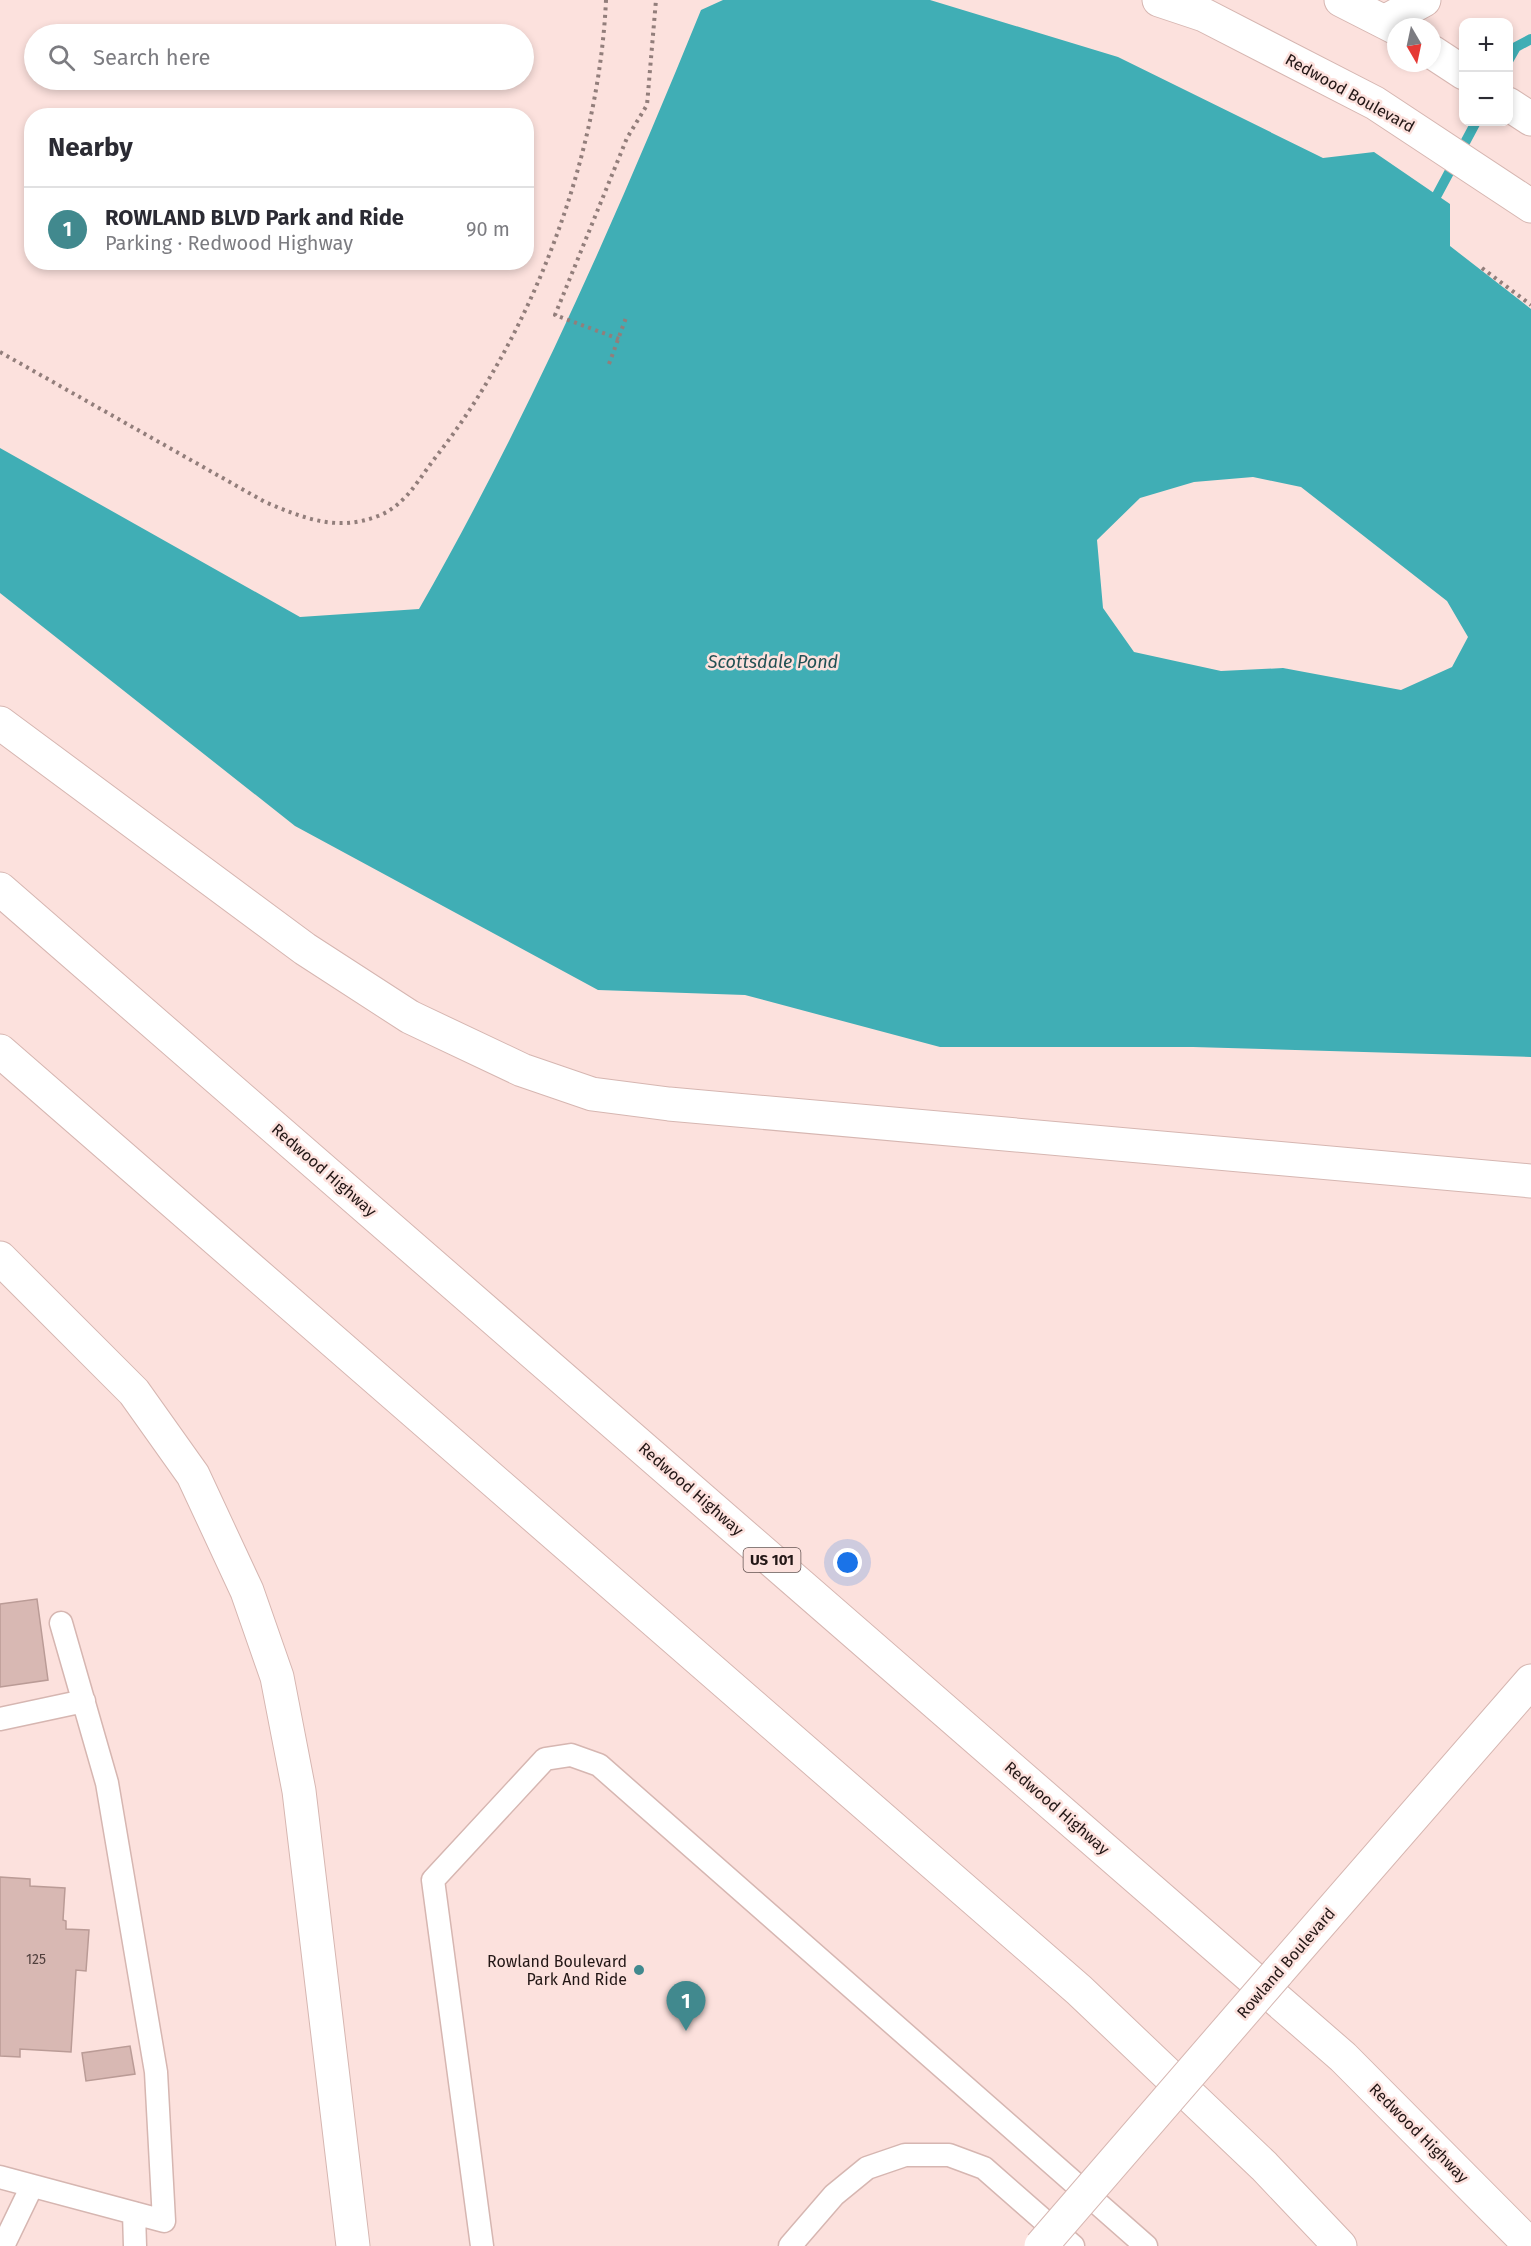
<!DOCTYPE html>
<meta charset="utf-8">
<style>
body{margin:0;font-family:"Fira Sans",sans-serif;background:#f7f7f7;color:#2b2b33}
.controls{position:absolute;right:18px;top:18px;display:grid;overflow:hidden;border-radius:12px;box-shadow:0 3px 9px #0003}
.controls button{width:54px;height:54px;display:grid;place-items:center;padding:0;border:0;border-bottom:2px solid #e1e1e2;background:#fff;color:#2b2b33;font:30px sans-serif}
.compass{position:absolute;left:1387px;top:18px;width:54px;height:54px;border-radius:50%;background:#fff;box-shadow:0 3px 9px #0003;rotate:171deg}
.you{position:absolute;left:848px;top:1563px;width:21px;height:21px;margin:-15px;border:4px solid #fff;border-radius:50%;background:#1a73e8;box-shadow:0 0 0 9px #1a73e833}
.badge{display:grid;place-items:center;width:39px;height:39px;border-radius:50%;background:#41898e;color:#fff;font-size:20px;font-weight:700}
.pin{position:absolute;translate:-50% -50px;filter:drop-shadow(0 2px 3px #0008)}
.pin::after{content:'';position:absolute;top:32px;width:21px;height:18px;background:inherit;clip-path:polygon(0 0,100% 0,50% 100%)}
.list{margin:0;padding:0;list-style:none}
h2{display:flex;justify-content:space-between;align-items:center;height:78px;margin:0;padding:0 24px;font-size:26px}
h2 small{font-size:20px;font-weight:400;color:#7c7c81}
.list li{display:grid;grid-template-columns:39px 1fr auto;gap:18px;align-items:center;box-sizing:border-box;height:84px;padding:0 24px;border-top:2px solid #e1e1e2}
.list b{display:block;font-size:22px;white-space:nowrap}
.list p{margin:0;font-size:20px;white-space:nowrap;color:#7c7c81}
.list em{font-size:20px;font-style:normal;color:#7c7c81}
.icon{flex:none;width:33px;height:33px;fill:none;stroke:currentColor;stroke-width:2;stroke-linecap:round;stroke-linejoin:round}
.map{position:relative;flex:none;width:1531px;height:2246px;overflow:hidden}
.search{position:absolute;background:#fff;box-shadow:0 3px 9px #0003;left:24px;top:24px;width:510px;height:66px;display:flex;align-items:center;gap:15px;box-sizing:border-box;padding:0 21px;border-radius:33px;color:#7c7c81;font-size:22px}
.panel{position:absolute;background:#fff;box-shadow:0 3px 9px #0003;left:24px;top:108px;width:510px;height:162px;border-radius:24px}
.map>svg:first-child{display:block}
.water{fill:#40aeb5;fill-rule:evenodd}
.lines{fill:none;stroke-linecap:round;stroke-linejoin:round}
.stream{stroke:#40aeb5;stroke-width:10}
.building{fill:#d8b8b3;stroke:#ba9b96;stroke-width:1.5}
.service-casing{stroke:#d6b6b1;stroke-width:25}
.minor-casing{stroke:#d6b6b1;stroke-width:35}
.secondary-casing{stroke:#d6b6b1;stroke-width:35}
.motorway-casing{stroke:#d6b6b1;stroke-width:35}
.path{stroke:#927e7b;stroke-width:4;stroke-dasharray:3 4.5;stroke-linecap:butt}
.service{stroke:#fff;stroke-width:22}
.minor{stroke:#fff;stroke-width:33}
.secondary{stroke:#fff;stroke-width:33}
.motorway{stroke:#fff;stroke-width:33}
.secondary-bridge-casing{stroke:#d6b6b1;stroke-width:35;stroke-linecap:butt}
.secondary-bridge{stroke:#fff;stroke-width:33}
.poi-dot{fill:#41898e;stroke:#fce1dd;stroke-width:2}
.labels{text-anchor:middle;dominant-baseline:central;stroke-width:5;stroke-linejoin:round;paint-order:stroke}
.number-label{font-size:14px;fill:#503f3d}
.shield{fill:#fce1dd;stroke:#645452;stroke-width:1.5}
.shield-label{font-size:15px;font-weight:bold;fill:#231716}
.street-label{font-size:16px;fill:#231716;stroke:#fce1dd}
.poi-label{font-size:16px;fill:#231716;stroke:#fce1dd;text-anchor:end}
.water-label{font-size:18px;font-style:italic;fill:#225154;stroke:#fce1dd}
</style>
<div class="map">
<svg width="1531" height="2246" viewBox="0 0 1531 2246">
<rect width="100%" height="100%" fill="#fce1dd"/>
<!-- water -->
<path class="water" d="M 723,0 L 930,0 L 1118,57 L 1323,158 L 1374,152 L 1450,204 L 1450,246 L 1531,309 L 1531,1057 L 1193,1047 L 940,1047 L 745,995 L 598,990 L 295,826 L 0,593 L 0,448 L 300,617 L 419,609 C 529,417 618,214 701,10 ZM 1253,477 L 1301,487 L 1447,601 L 1468,637 L 1452,667 L 1401,690 L 1283,668 L 1221,671 L 1134,652 L 1103,608 L 1097,540 L 1140,498 L 1194,482 Z"/>
<g class="lines">
<!-- stream -->
<path class="stream" d="M 1508,61 L 1516,47 L 1531,39
M 1437,195 L 1476,122"/>
</g>
<!-- building -->
<path class="building" d="M 37,1599 L 48,1680 L 0,1687 L 0,1604 Z
M 0,1877 L 30,1879 L 30,1886 L 65,1888 L 63,1920 L 66,1921 L 66,1929 L 89,1930 L 86,1971 L 76,1970 L 71,2052 L 20,2049 L 20,2057 L 0,2056 Z
M 130,2046 L 135,2074 L 86,2081 L 82,2053 Z"/>
<g class="lines">
<!-- service casing -->
<g class="service-casing">
<path id="service" d="M 0,1719 L 84,1701
M 0,2177 L 164,2221 L 156,2072 L 107,1783 L 61,1623
M 134,2213 L 135,2246
M 3,2246 L 32,2186
M 482,2246 L 433,1880 L 545,1759 L 571,1755 L 599,1765 L 1146,2246
M 790,2246 L 834,2195 L 867,2168 L 905,2155 L 949,2155 L 984,2168 L 1073,2246"/>
</g>
<!-- minor casing -->
<g class="minor-casing">
<path id="minor" d="M 1159,0 L 1204,15 L 1375,103 L 1531,206
M 1341,0 L 1396,28
M 1386,21 L 1424,0
M 1432,52 L 1464,73
M 1508,104 L 1531,119"/>
</g>
<!-- secondary casing -->
<g class="secondary-casing">
<path id="secondary" d="M 1277,1973 L 1531,1681"/>
</g>
<!-- motorway casing -->
<g class="motorway-casing">
<path id="motorway" d="M 0,723 L 305,949 L 410,1017 L 522,1070 L 592,1094 L 669,1104 L 1531,1181
M 0,889 L 1343,2057 L 1531,2246
M 0,1051 L 1079,1990 L 1264,2166 L 1340,2246
M 0,1258 L 134,1392 L 193,1475 L 247,1591 L 277,1677 L 299,1791 L 353,2246"/>
</g>
<!-- path -->
<path class="path" d="M 1482,268 L 1531,305
M 619,339 L 555,315 L 627,138 L 647,105 L 656,0
M 0,352 L 265,502 C 303,518 337,532 378,516 C 405,506 418,480 435,458 C 532,335 599,157 606,0
M 609,364 L 627,315"/>
<!-- service -->
<use href="#service" class="service"/>
<!-- minor -->
<use href="#minor" class="minor"/>
<!-- secondary -->
<use href="#secondary" class="secondary"/>
<!-- motorway -->
<use href="#motorway" class="motorway"/>
<!-- secondary-bridge casing -->
<g class="secondary-bridge-casing">
<path id="secondary-bridge" d="M 1041,2246 L 1277,1973"/>
</g>
<!-- secondary-bridge -->
<use href="#secondary-bridge" class="secondary-bridge"/>
</g>
<!-- markers -->
<circle class="poi-dot" cx="639" cy="1970" r="6"/>
<g class="labels">
<!-- number labels -->
<g class="number-label">
<text x="36" y="1959">125</text>
</g>
<!-- shield labels -->
<rect class="shield" x="743.5" y="1548" width="57" height="24" rx="4.5"/>
<g class="shield-label">
<text x="772" y="1560">US 101</text>
</g>
<!-- street labels -->
<g class="street-label">
<text transform="translate(1350 93) rotate(29)">Redwood Boulevard</text>
<text transform="translate(324 1170) rotate(41)">Redwood Highway</text>
<text transform="translate(691 1489) rotate(41)">Redwood Highway</text>
<text transform="translate(1057 1808) rotate(41)">Redwood Highway</text>
<text transform="translate(1286 1963) rotate(-49)">Rowland Boulevard</text>
<text transform="translate(1419 2133) rotate(45)">Redwood Highway</text>
</g>
<!-- poi labels -->
<g class="poi-label">
<text x="627" y="1961">Rowland Boulevard<tspan x="627" dy="18">Park And Ride</tspan></text>
</g>
<!-- water labels -->
<g class="water-label">
<text x="773" y="662">Scottsdale Pond</text>
</g>
</g>
</svg>
<div class="controls">
<button>+</button>
<button>−</button>
</div>
<svg class="compass" viewBox="-18 -18 36 36"><path d="M0-13l5 13h-10z" fill="#e53935"/><path d="M0 13l5-13h-10z" fill="#7c7c81"/></svg>
<div class="you"></div>
<div class="pin badge" style="left:686px;top:2031px">1</div>
<div class="search"><svg class="icon" aria-label="search" viewBox="0 0 24 24"><circle cx="10" cy="10" r="6"/><path d="M15 15l6 6"/></svg>Search here</div>
<section class="panel">
<h2>Nearby<small></small></h2>
<ul class="list">
<li><span class="badge">1</span><div><b>ROWLAND BLVD Park and Ride</b><p>Parking · Redwood Highway</p></div><em>90 m</em></li>
</ul>
</section>
</div>
